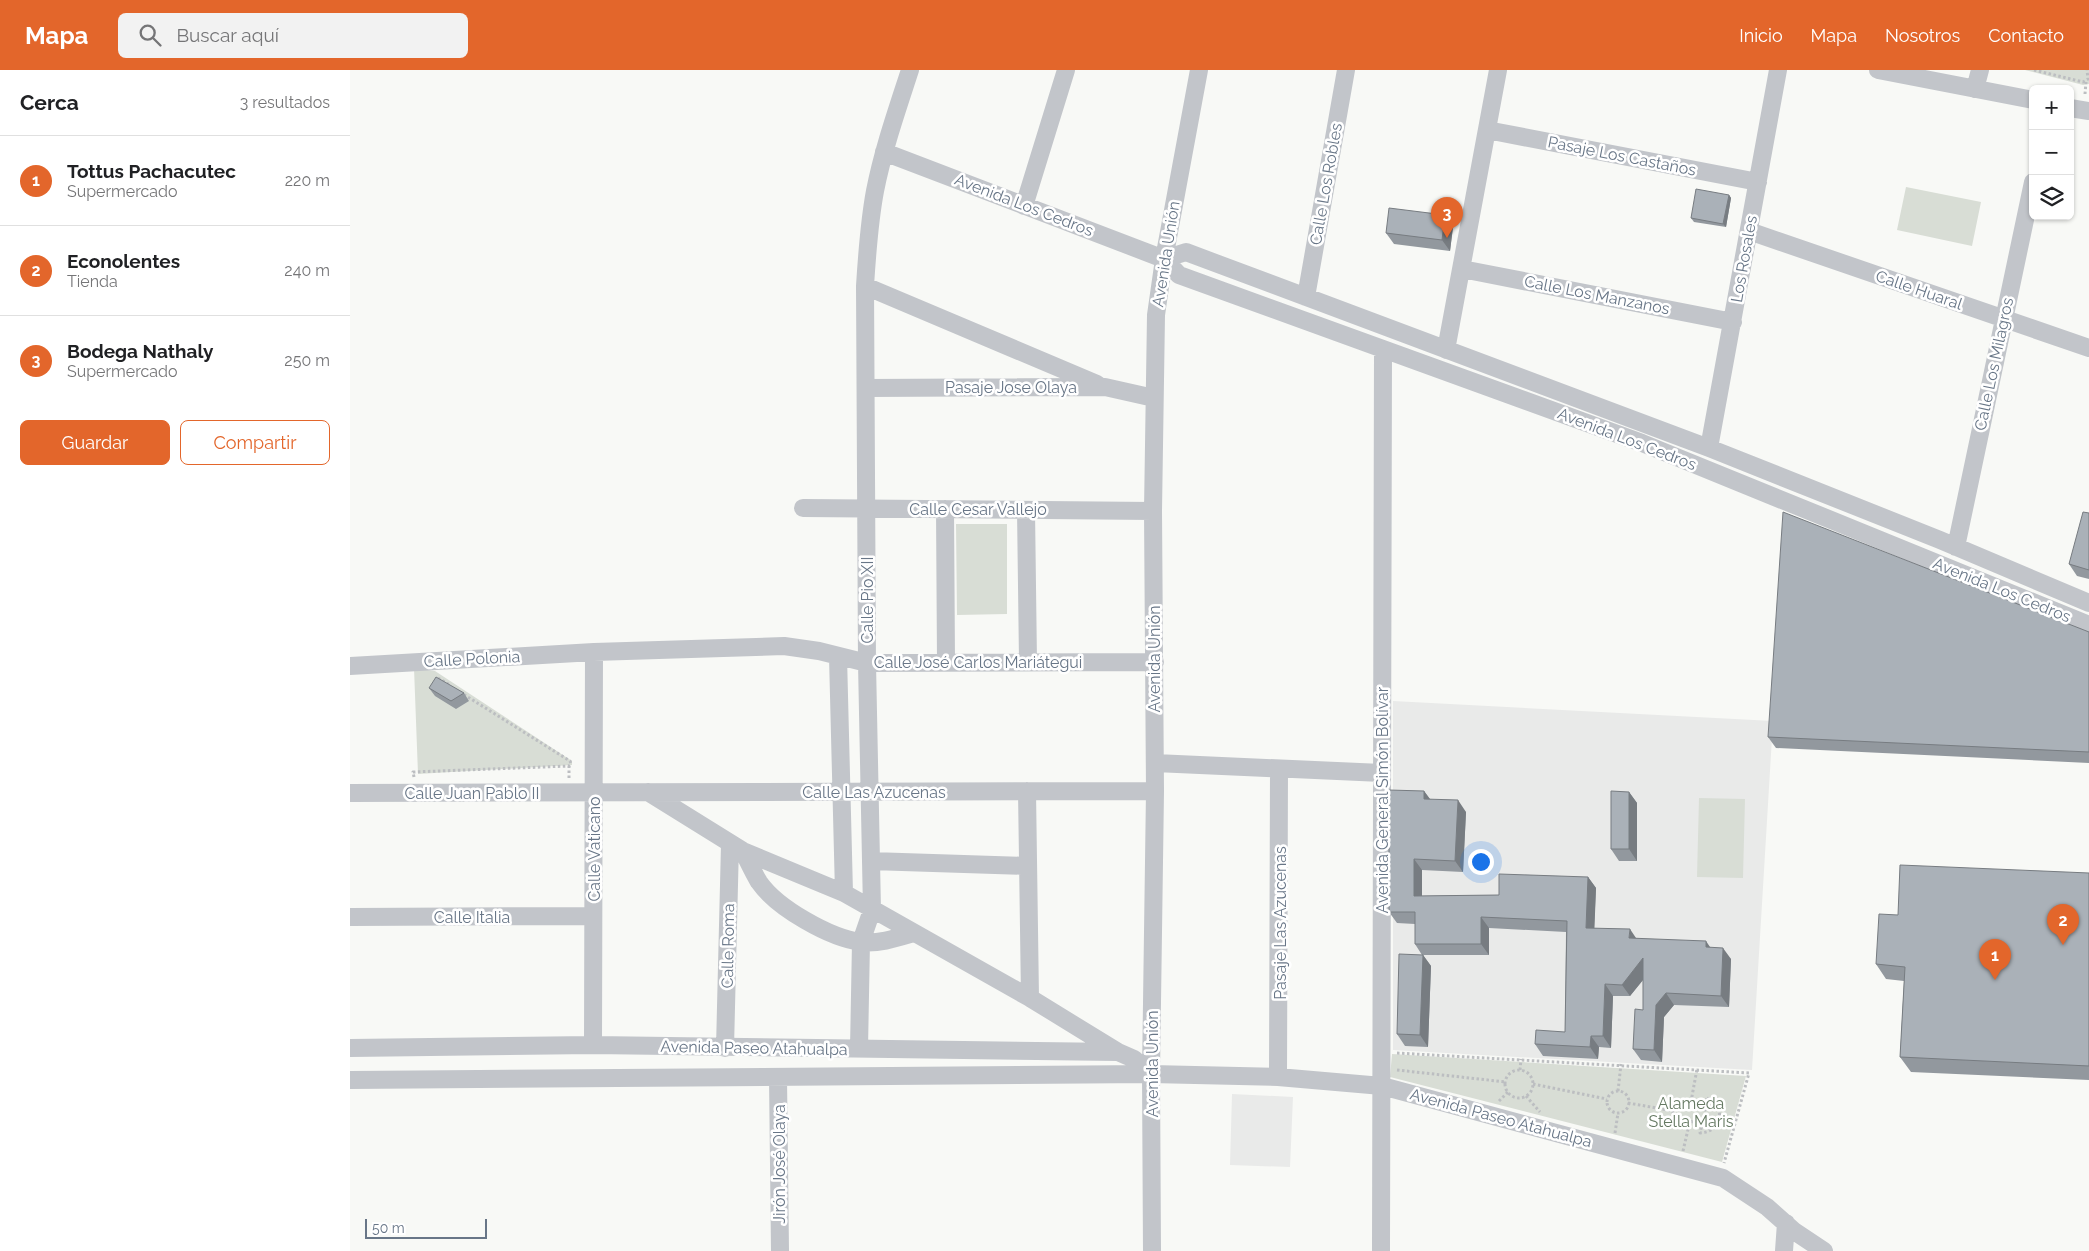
<!DOCTYPE html>
<html lang="es">
<meta charset="utf-8">
<style>
body{margin:0;font-family:Raleway,sans-serif;background:#f2f2f2;color:#202124}
.controls{position:absolute;right:15px;top:15px;display:grid;overflow:hidden;border-radius:8px;box-shadow:0 1px 4px #0004}
.controls button{width:45px;height:45px;display:grid;place-items:center;padding:0;border:0;border-bottom:1px solid #e0e0e0;background:#fff;color:#202124;font:25px sans-serif}
.scale{position:absolute;left:15px;bottom:12px;width:122px;box-sizing:border-box;padding-left:5px;border:2px solid #687687;border-top:0;font-size:14px;line-height:18px;white-space:nowrap;color:#687687;-webkit-text-stroke:4px #fff;paint-order:stroke}
.you{position:absolute;left:1130px;top:791px;width:18px;height:18px;margin:-12px;border:4px solid #fff;border-radius:50%;background:#1a73e8;box-shadow:0 0 0 8px #1a73e833}
.badge{display:grid;place-items:center;width:32px;height:32px;border-radius:50%;background:#e3662b;color:#fff;font-size:16px;font-weight:700}
.pin{position:absolute;translate:-50% -41px;filter:drop-shadow(0 1px 2px #0008)}
.pin::after{content:'';position:absolute;top:26px;width:18px;height:15px;background:inherit;clip-path:polygon(0 0,100% 0,50% 100%)}
.list{margin:0;padding:0;list-style:none}
h2{display:flex;justify-content:space-between;align-items:center;height:65px;margin:0;padding:0 20px;font-size:21px}
h2 small{font-size:16px;font-weight:400;color:#757577}
.list li{display:grid;grid-template-columns:32px 1fr auto;gap:15px;align-items:center;box-sizing:border-box;height:90px;padding:0 20px;border-top:1px solid #e0e0e0}
.list b{display:block;font-size:19px;white-space:nowrap}
.list p{margin:0;font-size:16px;white-space:nowrap;color:#757577}
.list em{font-size:16px;font-style:normal;color:#757577}
.actions{display:flex;gap:10px;padding:15px 20px}
.actions a{flex:1;padding:11px 0;border:1px solid #e3662b;border-radius:8px;text-align:center;font-size:18px;color:#e3662b}
.actions .main{background:#e3662b;color:#fff}
.icon{flex:none;width:28px;height:28px;fill:none;stroke:currentColor;stroke-width:2;stroke-linecap:round;stroke-linejoin:round}
.map{position:relative;flex:none;width:1739px;height:1181px;overflow:hidden}
header{display:flex;align-items:center;gap:30px;box-sizing:border-box;height:70px;padding:0 25px;background:#e3662b;color:#fff}
header strong{font-size:24px}
nav{display:flex;gap:28px;margin-inline-start:auto;font-size:18px}
.search{width:350px;height:45px;background:#f2f2f2;display:flex;align-items:center;gap:12px;box-sizing:border-box;padding:0 18px;border-radius:8px;color:#757577;font-size:19px}
main{display:flex}
aside{flex:1;background:#fff}
.map>svg:first-child{display:block}
.built{fill:#e9eae9}
.green{fill:#d8ddd5}
.lines{fill:none;stroke-linecap:round;stroke-linejoin:round}
.path{stroke:#bcbec1;stroke-width:3;stroke-dasharray:2.5 2.5;stroke-linecap:butt}
.minor{stroke:#c2c5ca;stroke-width:18}
.wall{fill:#92989e}
.shaded-wall{fill:#777c81}
.building{fill:#aab1b8;stroke:#777c81}
.labels{text-anchor:middle;dominant-baseline:central;stroke-width:5;stroke-linejoin:round;paint-order:stroke}
.street-label{font-size:16px;fill:#687687;stroke:#fff}
.park-label{font-size:16px;fill:#657962;stroke:#fff}
</style>
<header>
<strong>Mapa</strong>
<div class="search"><svg class="icon" aria-label="search" viewBox="0 0 24 24"><circle cx="10" cy="10" r="6"/><path d="M15 15l6 6"/></svg>Buscar aquí</div>
<nav><a>Inicio</a><a>Mapa</a><a>Nosotros</a><a>Contacto</a></nav>
</header>
<main>
<aside>
<h2>Cerca<small>3 resultados</small></h2>
<ul class="list">
<li><span class="badge">1</span><div><b>Tottus Pachacutec</b><p>Supermercado</p></div><em>220 m</em></li>
<li><span class="badge">2</span><div><b>Econolentes</b><p>Tienda</p></div><em>240 m</em></li>
<li><span class="badge">3</span><div><b>Bodega Nathaly</b><p>Supermercado</p></div><em>250 m</em></li>
</ul>
<div class="actions"><a class="main">Guardar</a><a>Compartir</a></div>
</aside>
<div class="map">
<svg width="1739" height="1181" viewBox="0 0 1739 1181">
<rect width="100%" height="100%" fill="#f8f9f6"/>
<!-- built -->
<path class="built" d="M 1043,631 L 1423,651 L 1402,1000 L 1043,980 Z
M 882,1024 L 943,1027 L 940,1097 L 880,1095 Z"/>
<!-- green -->
<path class="green" d="M 1675,0 L 1739,0 L 1739,14 L 1733,15 Z
M 1556,117 L 1631,132 L 1622,176 L 1547,160 Z
M 606,454 L 657,454 L 657,544 L 607,545 Z
M 64,598 L 85,601 L 222,691 L 222,695 L 68,704 Z
M 1349,728 L 1395,729 L 1393,808 L 1347,807 Z
M 1042,984 L 1396,1006 L 1372,1092 L 1040,1007 Z"/>
<g class="lines">
<!-- path -->
<path class="path" d="M 1684,0 L 1733,12 L 1738,9 L 1737,0
M 1735,24 L 1736,12
M 88,608 L 100,615
M 64,707 L 63,702 L 219,696 L 221,694 L 220,691 L 113,624
M 219,708 L 219,696
M 1047,983 L 1399,1003 L 1374,1093
M 1047,1000 L 1156,1012
M 1170,1000 L 1171,989
M1155 1014a14 14 0 1 1 28 0a14 14 0 1 1-28 0Z
M 1183,1014 L 1257,1029
M 1268,1021 L 1271,994
M1257 1032a11 11 0 1 1 22 0a11 11 0 1 1-22 0Z
M 1176,1026 L 1190,1042
M 1357,1028 C 1377,1037 1372,1062 1350,1063 L 1352,1054 L 1322,1047 L 1325,1034 L 1355,1040 Z
M 1149,1031 L 1158,1022
M 1278,1033 L 1324,1041
M 1340,1037 L 1347,999
M 1265,1063 L 1268,1043
M 1333,1081 L 1340,1051"/>
<!-- minor -->
<path class="minor" d="M 1528,0 L 1683,30
M 1625,19 L 1630,0
M 1720,38 L 1739,41
M 1137,60 L 1408,112
M 534,82 L 814,189
M 674,136 L 716,0
M 1399,161 L 1739,278
M 1112,199 L 1383,252
M 515,216 L 747,314
M 956,227 L 996,0
M 1096,280 L 1148,0
M 517,318 L 755,317 L 804,328
M 1359,378 L 1428,0
M 453,438 L 803,441
M 595,439 L 596,592
M 676,440 L 678,592
M 1606,477 L 1683,112
M 1739,533 L 1590,470 L 1359,378 L 836,182 L 814,189 L 829,205 L 1292,373 L 1739,555
M 488,586 L 494,823
M 0,596 L 244,582 L 434,576 L 469,581 L 517,593 L 805,592
M 805,693 L 1032,703
M 677,721 L 680,928
M 298,722 L 393,781 L 494,823 L 680,928 L 768,982
M 0,723 L 805,721
M 393,781 C 398,791 403,802 409,812 C 427,838 480,868 511,872 C 529,874 547,868 564,863
M 521,791 L 678,796
M 0,847 L 243,846
M 243,975 L 244,582
M 0,978 L 243,975 L 768,982 L 784,989 L 801,1004
M 375,978 L 380,774
M 509,979 L 511,872 L 522,840 L 517,593 L 515,216 C 517,184 519,153 525,121 C 533,80 547,40 560,0
M 428,1007 L 430,1181
M 928,1007 L 929,699
M 0,1010 L 801,1004 L 928,1007 L 1032,1016 L 1373,1108 L 1417,1137 L 1444,1161 L 1474,1181
M 802,1181 L 801,1004 L 805,721 L 803,441 L 806,245 L 814,189 L 849,0
M 1031,1181 L 1033,279
M 1434,1181 L 1436,1153"/>
</g>
<!-- wall -->
<path class="wall" d="M 1379,125 L 1381,128 L 1376,157 L 1344,152 L 1341,148 Z
M 1103,157 L 1100,181 L 1044,174 L 1036,163 Z
M 1739,443 L 1739,509 L 1727,506 L 1719,494 Z
M 1739,562 L 1739,693 L 1426,678 L 1418,667 Z
M 79,618 L 114,623 L 119,631 L 106,639 L 85,626 Z
M 1074,721 L 1080,729 L 1116,742 L 1113,802 L 1072,800 L 1072,826 L 1149,825 L 1238,807 L 1246,818 L 1244,858 L 1286,868 L 1360,877 L 1381,889 L 1379,937 L 1324,935 L 1314,947 L 1312,992 L 1291,990 L 1283,979 L 1293,940 L 1293,910 L 1280,926 L 1263,926 L 1261,978 L 1249,977 L 1248,989 L 1193,986 L 1185,974 L 1215,962 L 1216,862 L 1139,858 L 1139,885 L 1073,885 L 1081,896 L 1078,977 L 1055,976 L 1047,964 L 1072,885 L 1065,874 L 1065,854 L 1047,853 L 1039,842 Z
M 1279,722 L 1287,733 L 1287,791 L 1269,791 L 1261,779 Z
M 1739,803 L 1739,1010 L 1561,1002 L 1550,987 L 1554,911 L 1536,909 L 1526,894 L 1548,845 Z"/>
<!-- shaded-wall -->
<path class="shaded-wall" d="M 1379,125 L 1381,128 L 1376,157 L 1373,154 Z
M 1095,145 L 1103,157 L 1100,181 L 1092,170 Z
M 1074,721 L 1082,732 L 1074,729 Z
M 1279,722 L 1287,733 L 1287,791 L 1279,779 Z
M 1108,730 L 1116,742 L 1113,802 L 1105,791 Z
M 1064,789 L 1072,800 L 1072,838 L 1064,826 Z
M 1238,807 L 1246,818 L 1244,869 L 1236,858 Z
M 1131,847 L 1139,858 L 1139,885 L 1131,874 Z
M 1280,859 L 1288,871 L 1279,868 Z
M 1356,871 L 1364,883 L 1356,877 Z
M 1373,878 L 1381,889 L 1379,937 L 1371,926 Z
M 1073,885 L 1081,896 L 1078,977 L 1070,965 Z
M 1293,888 L 1301,900 L 1280,926 L 1272,915 Z
M 1255,914 L 1263,926 L 1261,978 L 1253,966 Z
M 1316,923 L 1324,935 L 1314,947 L 1312,992 L 1304,980 L 1306,935 Z
M 1241,966 L 1249,977 L 1248,989 L 1240,977 Z"/>
<!-- building -->
<path class="building" d="M 1346,119 L 1379,125 L 1373,154 L 1341,148 Z
M 1039,138 L 1095,145 L 1092,170 L 1036,163 Z
M 1433,442 L 1739,562 L 1739,682 L 1418,667 Z
M 1733,442 L 1739,443 L 1739,500 L 1719,494 Z
M 86,607 L 114,623 L 101,631 L 79,618 Z
M 1039,720 L 1074,721 L 1074,729 L 1108,730 L 1105,791 L 1064,789 L 1064,826 L 1149,825 L 1149,804 L 1238,807 L 1236,858 L 1280,859 L 1279,868 L 1356,871 L 1356,877 L 1373,878 L 1371,926 L 1316,923 L 1306,935 L 1304,980 L 1283,979 L 1285,939 L 1293,940 L 1293,888 L 1272,915 L 1255,914 L 1253,966 L 1241,966 L 1240,977 L 1185,974 L 1186,960 L 1215,962 L 1217,851 L 1131,847 L 1131,874 L 1065,874 L 1065,842 L 1039,842 Z
M 1261,721 L 1279,722 L 1279,779 L 1261,779 Z
M 1550,795 L 1739,803 L 1739,996 L 1550,987 L 1555,897 L 1526,894 L 1529,844 L 1548,845 Z
M 1049,884 L 1073,885 L 1070,965 L 1047,964 Z"/>
<g class="labels">
<!-- street labels -->
<g class="street-label">
<text transform="translate(1272 86) rotate(11)">Pasaje Los Castaños</text>
<text transform="translate(976 114) rotate(-80)">Calle Los Robles</text>
<text transform="translate(674 135) rotate(21)">Avenida Los Cedros</text>
<text transform="translate(816 184) rotate(-81)">Avenida Unión</text>
<text transform="translate(1394 189) rotate(-80)">Los Rosales</text>
<text transform="translate(1569 220) rotate(19)">Calle Huaral</text>
<text transform="translate(1247 225) rotate(11)">Calle Los Manzanos</text>
<text transform="translate(1644 294) rotate(-78)">Calle Los Milagros</text>
<text x="661" y="317">Pasaje Jose Olaya</text>
<text transform="translate(1277 369) rotate(21)">Avenida Los Cedros</text>
<text x="628" y="439">Calle Cesar Vallejo</text>
<text transform="translate(1652 520) rotate(22)">Avenida Los Cedros</text>
<text transform="translate(517 530) rotate(-90)">Calle Pio XII</text>
<text transform="translate(122 589) rotate(-3)">Calle Polonia</text>
<text transform="translate(804 589) rotate(-90)">Avenida Unión</text>
<text x="628" y="592">Calle José Carlos Mariátegui</text>
<text x="524" y="722">Calle Las Azucenas</text>
<text x="122" y="723">Calle Juan Pablo II</text>
<text transform="translate(1032 730) rotate(-90)">Avenida General Simón Bolívar</text>
<text transform="translate(244 779) rotate(-90)">Calle Vaticano</text>
<text x="122" y="847">Calle Italia</text>
<text transform="translate(930 853) rotate(-90)">Pasaje Las Azucenas</text>
<text transform="translate(378 876) rotate(-89)">Calle Roma</text>
<text transform="translate(404 978) rotate(1)">Avenida Paseo Atahualpa</text>
<text transform="translate(802 994) rotate(-90)">Avenida Unión</text>
<text transform="translate(1151 1048) rotate(15)">Avenida Paseo Atahualpa</text>
<text transform="translate(429 1094) rotate(-90)">Jirón José Olaya</text>
</g>
<!-- park labels -->
<g class="park-label">
<text x="1341" y="1033">Alameda<tspan x="1341" dy="18">Stella Maris</tspan></text>
</g>
</g>
</svg>
<div class="controls">
<button>+</button>
<button>−</button>
<button><svg class="icon" aria-label="layers" viewBox="0 0 24 24"><path d="M12 4l9 5-9 5-9-5zM3 14l9 5 9-5"/></svg></button>
</div>
<div class="scale">50 m</div>
<div class="you"></div>
<div class="pin badge" style="left:1645px;top:910px">1</div>
<div class="pin badge" style="left:1713px;top:875px">2</div>
<div class="pin badge" style="left:1097px;top:168px">3</div>
</div>
</main>
